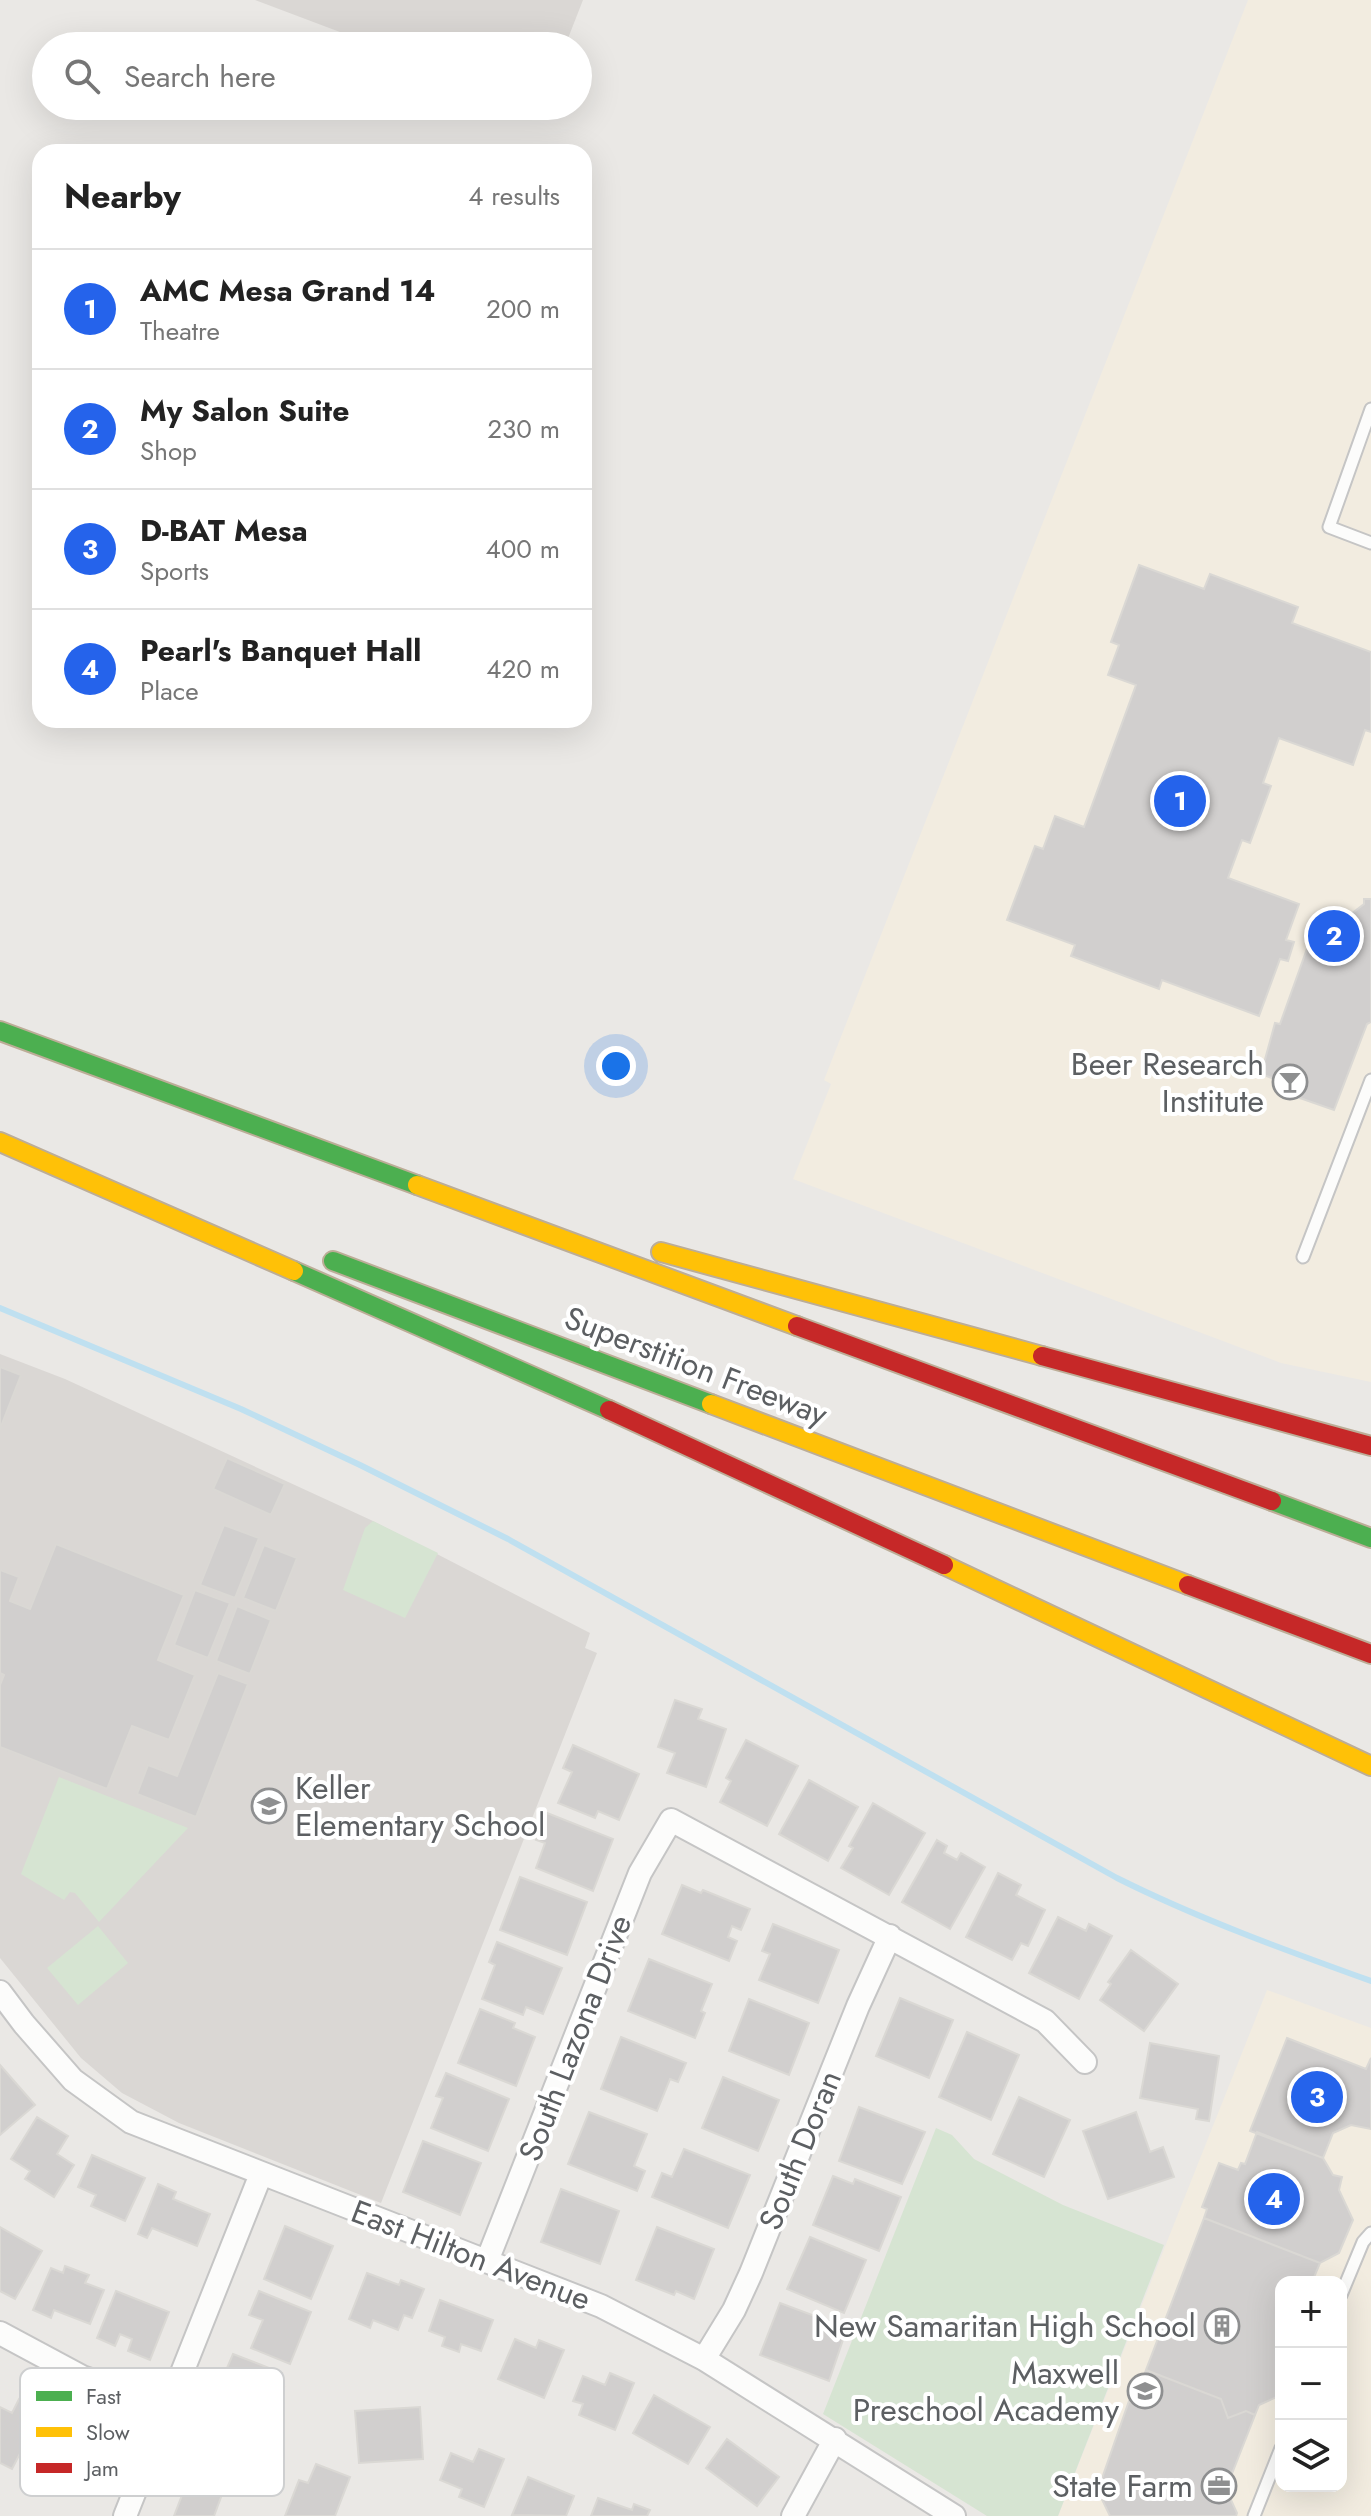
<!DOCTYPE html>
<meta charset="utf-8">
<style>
body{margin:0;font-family:Jost,sans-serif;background:#f2f2f2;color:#222}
.controls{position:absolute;right:24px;bottom:24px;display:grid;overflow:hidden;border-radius:16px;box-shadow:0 8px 32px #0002}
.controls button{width:72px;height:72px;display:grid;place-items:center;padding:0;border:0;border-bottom:2px solid #e0e0e0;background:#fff;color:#222;font:40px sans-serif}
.you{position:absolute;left:616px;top:1066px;width:28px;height:28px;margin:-20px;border:6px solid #fff;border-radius:50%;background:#1a73e8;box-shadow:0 0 0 12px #1a73e833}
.badge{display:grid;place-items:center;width:52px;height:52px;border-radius:50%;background:#2563eb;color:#fff;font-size:26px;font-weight:700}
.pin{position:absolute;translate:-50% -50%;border:4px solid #fff;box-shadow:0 2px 8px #0006}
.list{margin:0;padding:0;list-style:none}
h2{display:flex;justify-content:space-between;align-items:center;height:104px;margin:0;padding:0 32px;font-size:34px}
h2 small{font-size:26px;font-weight:400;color:#767676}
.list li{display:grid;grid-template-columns:52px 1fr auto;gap:24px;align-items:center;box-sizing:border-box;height:120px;padding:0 32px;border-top:2px solid #e0e0e0}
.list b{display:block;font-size:30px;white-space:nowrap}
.list p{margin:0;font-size:26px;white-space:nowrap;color:#767676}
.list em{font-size:26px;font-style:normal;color:#767676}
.icon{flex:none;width:44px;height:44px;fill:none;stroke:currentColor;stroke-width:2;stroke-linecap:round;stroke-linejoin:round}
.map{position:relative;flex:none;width:1371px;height:2516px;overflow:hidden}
.search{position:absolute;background:#fff;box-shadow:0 8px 32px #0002;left:32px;top:32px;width:560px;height:88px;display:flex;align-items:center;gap:20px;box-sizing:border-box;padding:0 28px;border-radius:44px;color:#767676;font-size:30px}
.panel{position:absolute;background:#fff;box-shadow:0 8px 32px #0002;left:32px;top:144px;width:560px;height:584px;border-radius:24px}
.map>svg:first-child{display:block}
.commercial{fill:#f2ece0;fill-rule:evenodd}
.education{fill:#dad7d4}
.green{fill:#d6e4d2}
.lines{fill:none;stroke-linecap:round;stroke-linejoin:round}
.stream{stroke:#bfe0f0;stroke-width:6}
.building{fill:#d1cfce;stroke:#dad8d4;stroke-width:2}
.lane-casing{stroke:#c5c5c5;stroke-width:15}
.street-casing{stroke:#c5c5c5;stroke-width:26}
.fast-casing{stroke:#bcad97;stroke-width:22}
.slow-casing{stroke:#bcad97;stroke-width:22}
.jam-casing{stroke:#bcad97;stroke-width:22}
.lane{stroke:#fcfcfb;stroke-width:11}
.street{stroke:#fcfcfb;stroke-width:22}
.fast{stroke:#4caf50;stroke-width:18}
.slow{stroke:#ffc107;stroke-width:18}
.jam{stroke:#c62828;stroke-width:18}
.labels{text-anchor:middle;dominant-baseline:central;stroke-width:8;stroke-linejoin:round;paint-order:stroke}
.poi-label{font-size:32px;fill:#5c5f62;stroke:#fff;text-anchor:end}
.street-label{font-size:32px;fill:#5c5f62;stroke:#fff}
.key{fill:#fff;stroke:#cecfd0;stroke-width:2}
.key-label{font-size:22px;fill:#5c5f62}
</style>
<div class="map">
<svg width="1371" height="2516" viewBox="0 0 1371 2516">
<rect width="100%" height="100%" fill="#eae8e5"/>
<!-- commercial -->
<path class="commercial" d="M 1248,0 L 1371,0 L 1371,1382 L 1281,1363 L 793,1179 L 831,1084 L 824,1080 Z
M 1267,1990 L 1371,2028 L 1371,2516 L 1058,2516 ZM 1281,2282 L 1341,2282 L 1341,2486 L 1281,2486 Z"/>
<!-- education -->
<path class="education" d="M 255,0 L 583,0 L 565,46 L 377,46 Z
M 0,1354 L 65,1379 L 373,1521 L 590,1633 L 585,1648 L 597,1653 L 381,2203 L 179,2123 L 122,2093 L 81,2058 L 0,1958 Z"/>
<!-- green -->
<path class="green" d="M 373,1521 L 438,1553 L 405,1618 L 343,1590 L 365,1528 Z
M 59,1777 L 188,1828 L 99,1922 L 75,1893 L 70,1892 L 64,1900 L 21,1874 Z
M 98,1926 L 128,1963 L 78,2005 L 47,1968 Z
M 936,2128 L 952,2135 L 974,2159 L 1063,2205 L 1164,2245 L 1058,2516 L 987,2516 L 823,2414 Z"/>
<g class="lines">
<!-- stream -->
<path class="stream" d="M 0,1308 L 241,1409 L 360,1465 L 508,1539 L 1117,1878 C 1199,1919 1285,1950 1371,1981"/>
</g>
<!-- building -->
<path class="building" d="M 1139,565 L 1204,589 L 1210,574 L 1298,607 L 1292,623 L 1371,652 L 1371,732 L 1365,730 L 1353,765 L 1279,738 L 1263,783 L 1271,786 L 1250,843 L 1242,840 L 1228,878 L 1299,904 L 1286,940 L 1294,942 L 1288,961 L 1280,959 L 1259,1016 L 1162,980 L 1159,989 L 1071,956 L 1075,945 L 1007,920 L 1035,846 L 1043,849 L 1055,816 L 1084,827 L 1136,685 L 1108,675 L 1119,645 L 1111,642 Z
M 1364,899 L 1371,899 L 1371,1022 L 1367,1024 L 1334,1110 L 1280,1091 L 1282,1082 L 1261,1074 L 1275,1023 L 1280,1024 L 1313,932 L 1338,924 L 1364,904 Z
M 0,1367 L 21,1375 L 0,1429 Z
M 227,1458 L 285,1484 L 271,1515 L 213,1489 Z
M 224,1525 L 259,1538 L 235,1598 L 200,1585 Z
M 56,1544 L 184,1595 L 158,1660 L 195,1675 L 169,1740 L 132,1726 L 107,1789 L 0,1747 L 0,1685 L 4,1675 L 0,1673 L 0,1570 L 19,1577 L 10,1601 L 30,1609 Z
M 264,1545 L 297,1558 L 276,1611 L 243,1598 Z
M 195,1590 L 230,1603 L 208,1658 L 174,1645 Z
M 237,1606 L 271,1620 L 250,1674 L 216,1661 Z
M 218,1673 L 248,1684 L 196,1817 L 137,1794 L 148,1765 L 177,1776 Z
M 675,1700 L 702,1709 L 698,1719 L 726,1729 L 706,1787 L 667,1773 L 675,1753 L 658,1747 Z
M 746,1740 L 798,1766 L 767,1826 L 720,1802 L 731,1781 L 726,1778 Z
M 573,1745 L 639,1774 L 619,1820 L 598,1811 L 595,1818 L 558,1803 L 572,1772 L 563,1768 Z
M 809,1780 L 858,1807 L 828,1861 L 779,1834 Z
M 873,1803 L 925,1833 L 889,1895 L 841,1868 L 853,1848 L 849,1846 Z
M 547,1813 L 613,1839 L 593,1891 L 536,1868 L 545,1843 L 536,1840 Z
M 937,1840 L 947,1846 L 944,1853 L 957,1860 L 961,1853 L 985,1867 L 950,1929 L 902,1902 Z
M 998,1873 L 1021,1885 L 1016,1895 L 1045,1910 L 1028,1946 L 1021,1943 L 1012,1960 L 966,1937 Z
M 520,1877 L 587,1902 L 567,1955 L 500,1930 Z
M 682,1885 L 701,1893 L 703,1890 L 750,1909 L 741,1930 L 732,1926 L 728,1937 L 737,1941 L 729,1961 L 662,1934 Z
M 1058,1917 L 1086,1931 L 1089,1924 L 1112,1936 L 1079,1999 L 1029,1973 Z
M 773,1924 L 839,1950 L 818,2003 L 759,1980 L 770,1954 L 762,1951 Z
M 497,1942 L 562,1968 L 543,2014 L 526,2007 L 523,2015 L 482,1999 L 495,1965 L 489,1962 Z
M 1131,1950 L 1178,1984 L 1144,2031 L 1100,2000 L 1111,1984 L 1108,1982 Z
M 649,1959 L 712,1984 L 701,2011 L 705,2013 L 695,2038 L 628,2011 Z
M 900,1998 L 953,2020 L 929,2078 L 876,2056 Z
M 749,1999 L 809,2023 L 789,2075 L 729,2051 Z
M 480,2009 L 515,2023 L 513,2028 L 535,2037 L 516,2086 L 458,2063 Z
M 967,2032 L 1019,2055 L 991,2120 L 939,2097 Z
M 621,2037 L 686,2063 L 678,2082 L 670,2079 L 657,2111 L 601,2089 Z
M 1287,2038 L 1366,2069 L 1371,2058 L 1371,2129 L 1351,2125 L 1333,2133 L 1323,2158 L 1250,2131 Z
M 1150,2043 L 1219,2056 L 1209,2121 L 1196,2119 L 1198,2109 L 1140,2098 Z
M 0,2065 L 35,2105 L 0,2135 Z
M 446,2073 L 509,2099 L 488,2151 L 431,2128 L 443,2098 L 436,2096 Z
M 723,2077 L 779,2100 L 758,2151 L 702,2128 Z
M 1019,2097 L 1070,2120 L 1044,2177 L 993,2154 Z
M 859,2107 L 925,2132 L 902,2184 L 839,2161 Z
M 589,2112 L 647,2134 L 634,2166 L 645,2171 L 637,2191 L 568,2164 Z
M 1136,2112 L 1150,2152 L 1163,2147 L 1174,2177 L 1108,2199 L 1083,2131 Z
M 37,2117 L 68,2136 L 57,2154 L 74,2165 L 54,2197 L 25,2179 L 30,2171 L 11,2159 Z
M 1257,2132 L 1323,2158 L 1333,2175 L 1342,2177 L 1339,2190 L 1353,2220 L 1339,2253 L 1320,2263 L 1204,2218 L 1207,2209 L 1202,2207 L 1219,2163 L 1238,2170 L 1241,2163 L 1245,2164 Z
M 423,2141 L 481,2163 L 460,2215 L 403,2192 Z
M 684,2149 L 750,2175 L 728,2228 L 652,2197 L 662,2173 L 672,2177 Z
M 92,2155 L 145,2178 L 125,2221 L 91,2206 L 96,2195 L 78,2187 Z
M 833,2176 L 853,2184 L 855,2179 L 901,2197 L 879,2251 L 813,2225 Z
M 158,2184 L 176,2192 L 173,2199 L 210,2214 L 197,2246 L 152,2228 L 147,2238 L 138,2234 Z
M 561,2189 L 619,2211 L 600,2264 L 541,2242 Z
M 1204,2218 L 1320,2263 L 1312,2282 L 1281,2282 L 1281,2395 L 1259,2405 L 1255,2415 L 1246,2411 L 1228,2418 L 1221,2399 L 1146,2370 Z
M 285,2226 L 333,2246 L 311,2299 L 264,2279 Z
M 0,2227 L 42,2251 L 15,2299 L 0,2291 Z
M 657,2227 L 714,2249 L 694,2299 L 676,2291 L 674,2295 L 636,2280 Z
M 810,2237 L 866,2260 L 844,2313 L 787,2289 Z
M 65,2266 L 89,2275 L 85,2283 L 104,2290 L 90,2324 L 54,2310 L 51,2318 L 33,2310 L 51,2268 L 63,2273 Z
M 367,2273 L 399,2285 L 401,2280 L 424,2289 L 412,2318 L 404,2315 L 398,2330 L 373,2320 L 370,2328 L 349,2319 Z
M 116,2291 L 169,2312 L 150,2360 L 128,2351 L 132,2339 L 120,2334 L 115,2346 L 97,2338 Z
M 259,2291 L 311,2312 L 290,2364 L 251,2348 L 263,2320 L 249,2315 Z
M 440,2300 L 493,2320 L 481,2351 L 461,2344 L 459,2352 L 442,2346 L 445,2337 L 429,2331 Z
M 780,2303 L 847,2328 L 829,2381 L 760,2355 Z
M 515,2339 L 536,2348 L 539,2340 L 564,2350 L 544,2398 L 498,2379 Z
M 233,2354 L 282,2373 L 277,2385 L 284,2387 L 274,2412 L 268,2410 L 262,2426 L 213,2407 L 220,2388 L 231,2393 L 237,2380 L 224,2375 Z
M 1146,2370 L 1221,2399 L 1228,2418 L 1246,2411 L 1255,2415 L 1226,2489 L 1237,2513 L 1236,2516 L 1110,2516 L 1095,2485 L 1096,2482 L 1100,2484 L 1129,2401 L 1133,2403 Z
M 610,2373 L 634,2383 L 615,2430 L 579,2415 L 583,2404 L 573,2401 L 583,2376 L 605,2385 Z
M 654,2395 L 710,2427 L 688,2464 L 633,2433 Z
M 19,2399 L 42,2411 L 12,2469 L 0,2463 L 0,2407 L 12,2413 Z
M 420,2407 L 423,2459 L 359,2463 L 355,2411 Z
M 727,2439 L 779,2477 L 757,2506 L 706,2468 Z
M 479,2449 L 504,2459 L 484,2507 L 459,2497 L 462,2489 L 440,2480 L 451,2453 L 473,2462 Z
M 316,2464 L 350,2477 L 335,2516 L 285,2516 L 299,2480 L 308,2483 Z
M 189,2477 L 224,2489 L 214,2516 L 174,2516 Z
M 528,2477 L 574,2496 L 566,2516 L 512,2515 Z
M 598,2498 L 632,2510 L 634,2504 L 650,2510 L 647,2516 L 591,2516 Z"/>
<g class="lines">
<!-- lane casing -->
<g class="lane-casing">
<path id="lane" d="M 1371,409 L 1329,527 L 1371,543
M 1303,1257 L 1371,1080
M 1341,2295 L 1363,2242 L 1371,2233
M 1254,2516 L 1281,2448"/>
</g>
<!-- street casing -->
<g class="street-casing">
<path id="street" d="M 0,1992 L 24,2024 L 73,2080 L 131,2122 L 601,2306 L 704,2359 L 954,2516
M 487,2261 L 640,1873 L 671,1820 L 1045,2021 L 1085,2062
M 0,2333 L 82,2377 L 168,2406
M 704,2359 L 734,2310 L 751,2273 L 858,2006 L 890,1936
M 125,2516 L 261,2174
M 793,2516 L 835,2439"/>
</g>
<!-- fast casing -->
<g class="fast-casing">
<path id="fast" d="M 0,1031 L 417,1185
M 333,1261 L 711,1404
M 294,1271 L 609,1410
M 1272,1501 L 1371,1538"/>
</g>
<!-- slow casing -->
<g class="slow-casing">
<path id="slow" d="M 0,1142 L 294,1271
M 417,1185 L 797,1326
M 661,1252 L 1042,1356
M 711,1404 L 1188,1585
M 944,1565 L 1371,1766"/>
</g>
<!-- jam casing -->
<g class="jam-casing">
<path id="jam" d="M 797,1326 L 1272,1501
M 1042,1356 L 1371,1446
M 609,1410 L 944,1565
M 1188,1585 L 1371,1654"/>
</g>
<!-- lane -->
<use href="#lane" class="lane"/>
<!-- street -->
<use href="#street" class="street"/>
<!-- fast -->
<use href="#fast" class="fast"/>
<!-- slow -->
<use href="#slow" class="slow"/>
<!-- jam -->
<use href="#jam" class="jam"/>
</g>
<!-- icons -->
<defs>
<g id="bar-ring" transform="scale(1.8)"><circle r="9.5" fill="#fff" stroke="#8e8f90" stroke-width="1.5"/><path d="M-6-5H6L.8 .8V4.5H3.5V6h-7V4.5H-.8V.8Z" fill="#8e8f90"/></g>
<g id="school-ring" transform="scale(1.8)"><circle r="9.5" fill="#fff" stroke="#8e8f90" stroke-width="1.5"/><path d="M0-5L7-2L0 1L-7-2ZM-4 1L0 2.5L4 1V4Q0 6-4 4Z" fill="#8e8f90"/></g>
<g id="building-ring" transform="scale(1.8)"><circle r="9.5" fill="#fff" stroke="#8e8f90" stroke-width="1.5"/><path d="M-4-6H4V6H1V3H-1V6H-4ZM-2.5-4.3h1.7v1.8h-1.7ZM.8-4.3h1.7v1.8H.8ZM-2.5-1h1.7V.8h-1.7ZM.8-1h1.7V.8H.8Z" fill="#8e8f90"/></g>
<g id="office-ring" transform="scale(1.8)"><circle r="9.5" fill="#fff" stroke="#8e8f90" stroke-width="1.5"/><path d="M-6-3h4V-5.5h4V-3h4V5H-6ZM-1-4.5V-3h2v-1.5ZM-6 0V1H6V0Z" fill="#8e8f90"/></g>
</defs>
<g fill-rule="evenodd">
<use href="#bar-ring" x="1290" y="1082"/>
<use href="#school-ring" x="269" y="1806"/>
<use href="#building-ring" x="1222" y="2326"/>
<use href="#school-ring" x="1145" y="2391"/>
<use href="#office-ring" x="1219" y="2486"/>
</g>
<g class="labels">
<!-- poi labels -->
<g class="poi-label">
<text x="1264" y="1064">Beer Research<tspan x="1264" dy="37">Institute</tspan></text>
<text x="295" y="1788" text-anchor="start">Keller<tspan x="295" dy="37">Elementary School</tspan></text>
<text x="1196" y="2326">New Samaritan High School</text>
<text x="1119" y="2373">Maxwell<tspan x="1119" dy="37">Preschool Academy</tspan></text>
<text x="1193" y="2486">State Farm</text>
</g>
<!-- street labels -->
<g class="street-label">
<text transform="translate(696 1366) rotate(21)">Superstition Freeway</text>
<text transform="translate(575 2038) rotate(-69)">South Lazona Drive</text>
<text transform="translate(800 2150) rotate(-68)">South Doran</text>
<text transform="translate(471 2255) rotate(21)">East Hilton Avenue</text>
</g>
</g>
<!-- legend -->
<rect x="20" y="2368" width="264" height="128" rx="12" class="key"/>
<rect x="36" y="2391" width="36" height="10" fill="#4caf50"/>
<rect x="36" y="2427" width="36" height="10" fill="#ffc107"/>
<rect x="36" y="2463" width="36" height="10" fill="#c62828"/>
<g class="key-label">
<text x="86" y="2404">Fast</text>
<text x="86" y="2440">Slow</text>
<text x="86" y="2476">Jam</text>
</g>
</svg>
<div class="controls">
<button>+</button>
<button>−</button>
<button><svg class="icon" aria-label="layers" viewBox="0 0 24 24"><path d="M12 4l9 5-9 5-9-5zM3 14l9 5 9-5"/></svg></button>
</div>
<div class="you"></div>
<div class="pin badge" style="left:1180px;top:801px">1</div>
<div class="pin badge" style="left:1334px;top:936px">2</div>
<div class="pin badge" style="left:1317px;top:2097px">3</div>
<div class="pin badge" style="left:1274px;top:2199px">4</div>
<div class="search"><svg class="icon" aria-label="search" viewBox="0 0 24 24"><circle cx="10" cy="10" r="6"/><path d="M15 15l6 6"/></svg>Search here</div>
<section class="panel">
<h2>Nearby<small>4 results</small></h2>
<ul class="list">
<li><span class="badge">1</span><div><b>AMC Mesa Grand 14</b><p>Theatre</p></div><em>200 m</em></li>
<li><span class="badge">2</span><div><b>My Salon Suite</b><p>Shop</p></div><em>230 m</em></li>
<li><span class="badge">3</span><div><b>D-BAT Mesa</b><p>Sports</p></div><em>400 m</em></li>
<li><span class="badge">4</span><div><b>Pearl's Banquet Hall</b><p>Place</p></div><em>420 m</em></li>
</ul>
</section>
</div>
